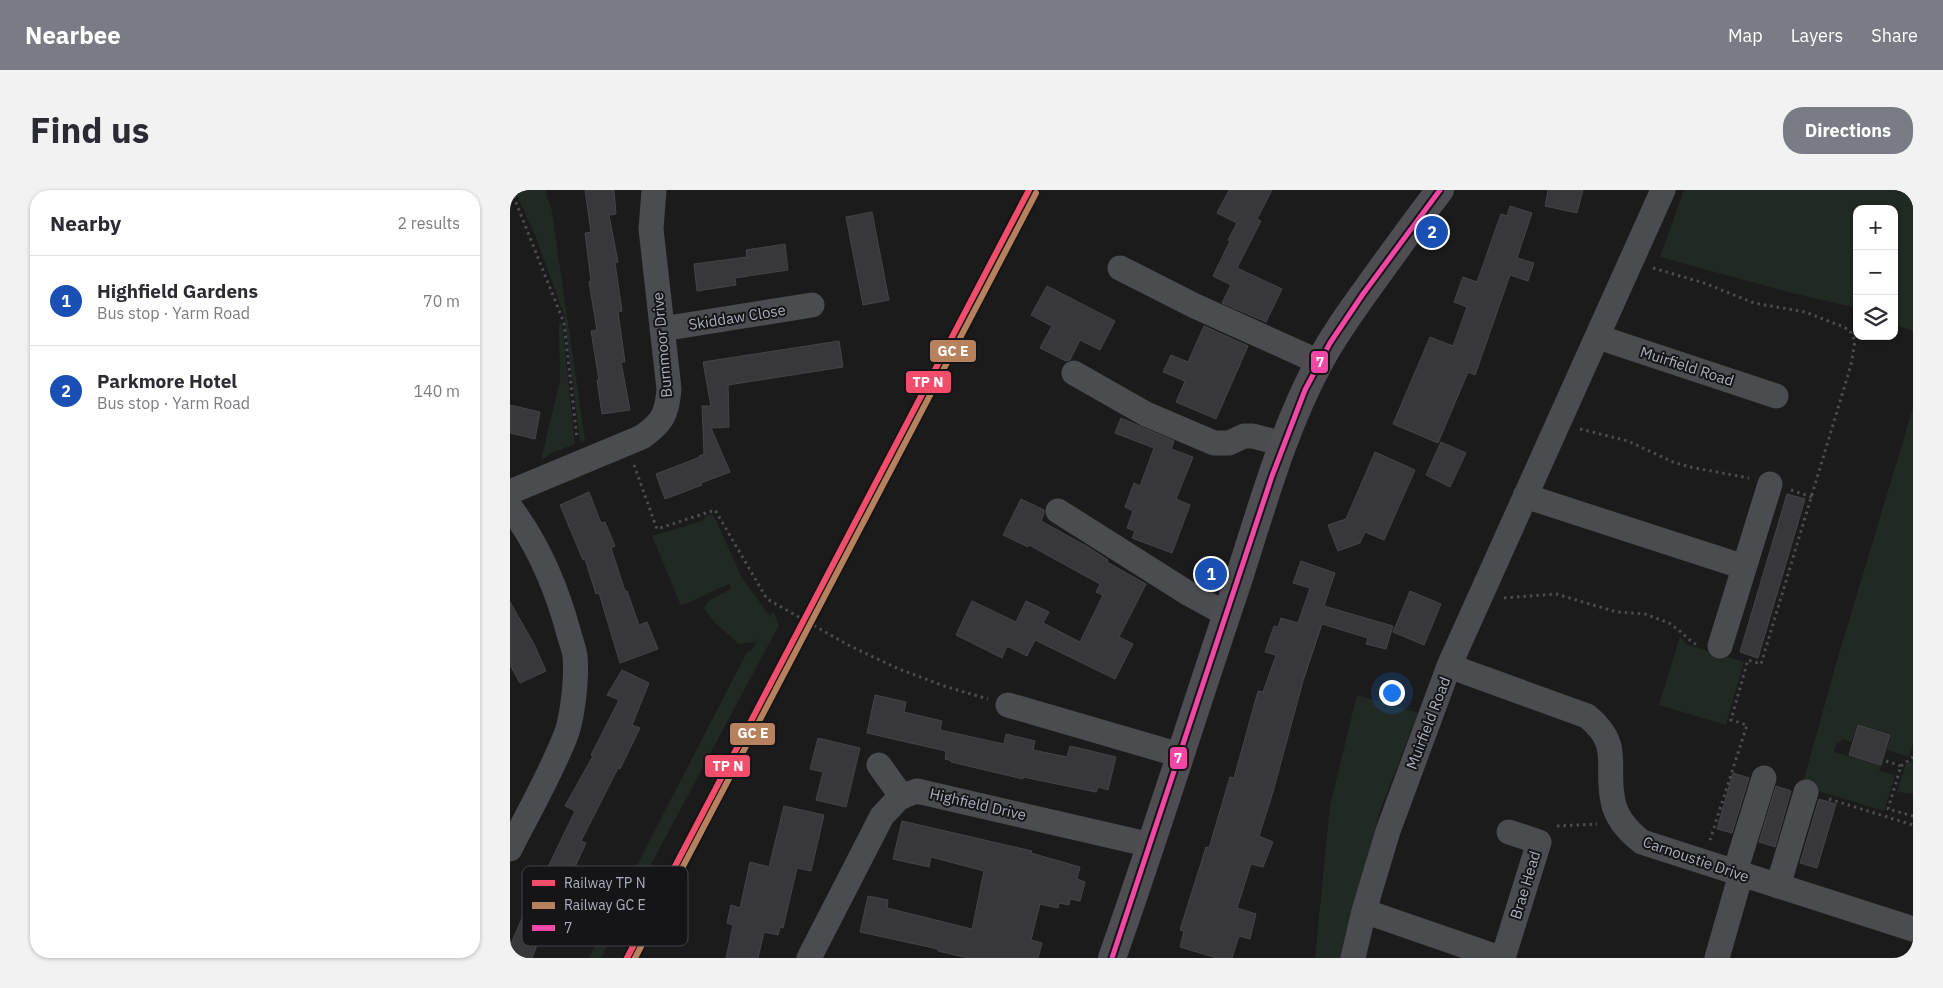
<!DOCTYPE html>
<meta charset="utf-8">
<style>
body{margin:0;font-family:"IBM Plex Sans",sans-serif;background:#f2f2f3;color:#2b2b33}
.controls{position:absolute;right:15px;top:15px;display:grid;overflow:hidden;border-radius:10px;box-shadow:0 1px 4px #0004}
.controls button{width:45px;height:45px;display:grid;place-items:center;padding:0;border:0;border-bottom:1px solid #e1e1e2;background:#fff;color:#2b2b33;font:25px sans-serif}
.you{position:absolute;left:881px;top:502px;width:18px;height:18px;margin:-12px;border:4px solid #fff;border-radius:50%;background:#1a73e8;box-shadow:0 0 0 8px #1a73e833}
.badge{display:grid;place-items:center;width:32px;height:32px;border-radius:50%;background:#797b85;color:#fff;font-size:16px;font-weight:700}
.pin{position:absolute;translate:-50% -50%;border:2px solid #fff;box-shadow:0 1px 5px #0006}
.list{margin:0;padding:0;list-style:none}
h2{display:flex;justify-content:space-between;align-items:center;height:65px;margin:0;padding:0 20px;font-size:21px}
h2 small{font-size:16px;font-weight:400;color:#7c7c81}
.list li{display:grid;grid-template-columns:32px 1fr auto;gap:15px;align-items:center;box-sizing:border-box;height:90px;padding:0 20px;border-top:1px solid #e1e1e2}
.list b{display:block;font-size:19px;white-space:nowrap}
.list p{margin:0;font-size:16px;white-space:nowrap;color:#7c7c81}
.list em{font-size:16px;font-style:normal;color:#7c7c81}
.icon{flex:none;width:28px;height:28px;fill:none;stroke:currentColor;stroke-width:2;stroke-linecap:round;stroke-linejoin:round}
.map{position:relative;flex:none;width:1403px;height:768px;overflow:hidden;border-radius:20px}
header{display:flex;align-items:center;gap:30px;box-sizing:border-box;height:70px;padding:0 25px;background:#797b85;color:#fff}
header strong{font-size:24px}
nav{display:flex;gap:28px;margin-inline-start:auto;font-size:18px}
.intro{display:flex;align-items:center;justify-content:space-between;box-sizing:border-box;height:120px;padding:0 30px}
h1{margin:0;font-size:35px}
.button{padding:12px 22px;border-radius:20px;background:#797b85;color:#fff;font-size:18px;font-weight:700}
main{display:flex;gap:30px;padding:0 30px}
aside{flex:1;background:#fff;border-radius:20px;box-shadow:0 1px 4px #0004}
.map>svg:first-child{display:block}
.green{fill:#212923}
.building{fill:#38383a;stroke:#444548}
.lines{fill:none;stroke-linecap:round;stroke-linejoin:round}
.path{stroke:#4c4c51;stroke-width:3;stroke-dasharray:2.5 4;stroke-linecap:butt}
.minor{stroke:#4b4c4f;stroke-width:25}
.major{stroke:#4e4e52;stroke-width:28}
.bus-1-casing{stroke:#151518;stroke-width:9}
.bus-1{stroke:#f346a5;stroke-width:5}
.rail-1-casing{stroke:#151518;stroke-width:10}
.rail-2-casing{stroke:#151518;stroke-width:10}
.rail-1{stroke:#f44d6c;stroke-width:6}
.rail-2{stroke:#b6815c;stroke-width:6}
.labels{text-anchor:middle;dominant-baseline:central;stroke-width:4;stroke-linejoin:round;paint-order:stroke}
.street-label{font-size:15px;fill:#acafbd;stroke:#151518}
.key{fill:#151518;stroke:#42434a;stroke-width:1}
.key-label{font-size:14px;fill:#acafbd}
.line-badge{stroke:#151518;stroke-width:2}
.badge-label{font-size:14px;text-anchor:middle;font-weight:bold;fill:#fff}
</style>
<header>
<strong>Nearbee</strong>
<nav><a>Map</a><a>Layers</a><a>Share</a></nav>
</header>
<div class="intro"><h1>Find us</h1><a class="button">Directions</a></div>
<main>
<aside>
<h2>Nearby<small>2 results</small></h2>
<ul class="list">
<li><span class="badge" style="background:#1a4fb4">1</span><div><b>Highfield Gardens</b><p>Bus stop · Yarm Road</p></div><em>70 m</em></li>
<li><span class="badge" style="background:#1a4fb4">2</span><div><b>Parkmore Hotel</b><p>Bus stop · Yarm Road</p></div><em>140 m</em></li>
</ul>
</aside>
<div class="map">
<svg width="1403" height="768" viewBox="0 0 1403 768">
<rect width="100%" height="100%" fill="#1b1b1c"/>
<!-- green -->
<path class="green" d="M 4,0 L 36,0 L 37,8 L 41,16 L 75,250 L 70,252 L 54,125 L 25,45 Z
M 1174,0 L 1403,0 L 1403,141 L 1384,134 L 1384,19 L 1347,19 L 1347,118 L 1282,103 L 1150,67 Z
M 49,132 L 52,134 L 65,254 L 42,263 L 31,270 L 50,190 Z
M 1403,218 L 1403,554 L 1399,567 L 1377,560 L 1381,544 L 1347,534 L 1341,552 L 1332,549 L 1331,553 L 1327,552 L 1324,562 L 1371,575 L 1369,581 L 1385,585 L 1374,621 L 1292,596 L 1328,467 Z
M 198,325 L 202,325 L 206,330 L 232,388 L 260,426 L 263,421 L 269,435 L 91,768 L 79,768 L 237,462 L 242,460 L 248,448 L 245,452 L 229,454 L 206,434 L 194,419 C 199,406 212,406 221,398 L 219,394 L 171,416 L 142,346 L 192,331 Z
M 1170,446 L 1176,454 L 1234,472 L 1216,535 L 1149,515 Z
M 847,505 L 908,523 L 871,618 L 839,734 L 832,768 L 805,768 L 820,615 Z
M 1401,572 L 1403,572 L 1403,604 L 1387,602 L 1396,574 Z"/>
<!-- building -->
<path class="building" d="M 75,0 L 104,0 L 106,24 L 99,25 L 108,72 L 105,73 L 112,121 L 108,122 L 115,172 L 111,172 L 120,220 L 92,224 L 87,190 L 89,190 L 81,141 L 87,140 L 79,92 L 81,91 L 75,43 L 81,42 Z
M 719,0 L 762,0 L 747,29 L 751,31 L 727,78 L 772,99 L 756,132 L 712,113 L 721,95 L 703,86 L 720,51 L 718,50 L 727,33 L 707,23 Z
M 1038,0 L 1073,0 L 1067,23 L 1035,16 Z
M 1000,16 L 1022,23 L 1007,68 L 1024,73 L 1018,91 L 1000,85 L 965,185 L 958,182 L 928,253 L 883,234 L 920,147 L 943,156 L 957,117 L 944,112 L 953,87 L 967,92 L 991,24 L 997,26 Z
M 362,22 L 379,110 L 353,115 L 336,27 Z
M 275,54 L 278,80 L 225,88 L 226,95 L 187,101 L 184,74 L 237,67 L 236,60 Z
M 537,96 L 605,131 L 590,160 L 570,150 L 560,170 L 556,171 L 530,158 L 542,136 L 521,125 Z
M 694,136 L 738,156 L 706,229 L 666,212 L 675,191 L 653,182 L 661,165 L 678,172 Z
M 329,151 L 333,177 L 218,195 L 219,237 L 201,238 L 220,282 L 191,293 L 192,295 L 155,309 L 146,284 L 190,267 L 189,266 L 194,264 L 192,216 L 201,216 L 193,172 Z
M 0,215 L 30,222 L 25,249 L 0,243 Z
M 611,228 L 664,251 L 661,259 L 683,267 L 666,309 L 680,315 L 662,363 L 622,348 L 625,341 L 617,338 L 623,321 L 615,317 L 624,293 L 630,296 L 644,258 L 605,243 Z
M 931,252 L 956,263 L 940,297 L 916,285 Z
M 865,262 L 905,280 L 874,350 L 855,342 L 850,353 L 828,361 L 818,335 L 836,329 Z
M 79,302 L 91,333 L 95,332 L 105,356 L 101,358 L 115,401 L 117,401 L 129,435 L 137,432 L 148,459 L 110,473 L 89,403 L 86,404 L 75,369 L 73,370 L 50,315 Z
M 1277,304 L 1295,309 L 1248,468 L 1230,462 Z
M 511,309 L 534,320 L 534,324 L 531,331 L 578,357 L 598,370 L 597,372 L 636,394 L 609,447 L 623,454 L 605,489 L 525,450 L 517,466 L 497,456 L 492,468 L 446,445 L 462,411 L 506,432 L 516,411 L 539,422 L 533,433 L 570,452 L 593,405 L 586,402 L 590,394 L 519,355 L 518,357 L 493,345 Z
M 791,371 L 825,383 L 814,416 L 883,436 L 876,459 L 856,454 L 858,448 L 812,434 L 793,491 L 763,602 L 749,646 L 763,652 L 753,677 L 741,674 L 727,718 L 746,724 L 740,749 L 729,746 L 722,768 L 707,768 L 670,757 L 674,741 L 670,740 L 696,657 L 699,658 L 720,587 L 724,588 L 748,501 L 753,502 L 766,465 L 755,462 L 764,436 L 768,437 L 771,428 L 788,433 L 800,398 L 783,393 Z
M 900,401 L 931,414 L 914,455 L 883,442 Z
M 0,412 L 24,454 L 36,481 L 10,493 L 0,475 Z
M 112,480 L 139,493 L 122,535 L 130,538 L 110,579 L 108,578 L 71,651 L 76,653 L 57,694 L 52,691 L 22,768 L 0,768 L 0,756 L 24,701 L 26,702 L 65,621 L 55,616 L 83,566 L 81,565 L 109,510 L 97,505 Z
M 365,505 L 396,512 L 394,522 L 432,531 L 430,540 L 494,554 L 496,544 L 525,551 L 523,560 L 557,567 L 560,556 L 606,567 L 598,600 L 588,597 L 586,602 L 513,587 L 513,589 L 441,572 L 442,571 L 435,569 L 436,561 L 357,543 Z
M 1348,535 L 1380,545 L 1371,575 L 1339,565 Z
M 308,548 L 350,558 L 336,617 L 306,610 L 313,582 L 300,579 Z
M 1223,583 L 1239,588 L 1222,643 L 1207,639 Z
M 1266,596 L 1281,601 L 1265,657 L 1249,652 Z
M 1309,609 L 1326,614 L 1307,678 L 1290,673 Z
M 274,616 L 314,625 L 301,681 L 287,678 L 273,738 L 270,737 L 268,745 L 254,742 L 248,768 L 216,768 L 223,735 L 217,733 L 221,715 L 230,718 L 240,672 L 259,677 Z
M 392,631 L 522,661 L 521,663 L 570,677 L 567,689 L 575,692 L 570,711 L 560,709 L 559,715 L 549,713 L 548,718 L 530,714 L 521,750 L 532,753 L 528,768 L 458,768 L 428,761 L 428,759 L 350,742 L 358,706 L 378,710 L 377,718 L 462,739 L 474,681 L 421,667 L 419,677 L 383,669 Z"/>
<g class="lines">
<!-- path -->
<path class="path" d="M 1,0 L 54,133 L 67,249
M 1143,78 L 1194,93 L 1244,113 L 1295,122 L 1334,137 L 1340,141 L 1345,151 L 1341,175 L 1251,474 L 1238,470 L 1221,530 L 1237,535 L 1200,650
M 1070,239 L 1118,251 L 1163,272 L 1180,277 L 1239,288
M 124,275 L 147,339 L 205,320 L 257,409 L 340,456 L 389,479 L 437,497 L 478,509
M 1281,300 L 1302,307
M 994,408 L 1046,404 L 1107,422 L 1135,424 L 1159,433 L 1171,442 L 1183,453 L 1188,455
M 1376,571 L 1391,576 L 1378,619 L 1403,626
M 1391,576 L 1403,567
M 1319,609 L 1403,635
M 1047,636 L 1087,634"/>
<!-- minor -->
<path class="minor" d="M 610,78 L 685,116 L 809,172
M 152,139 L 302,115
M 1088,147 L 1266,206
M 564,183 L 636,224 L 704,253 L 719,253 L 734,246 L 743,246 L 773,254
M 0,302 L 132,247 C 153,232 157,224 159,199 L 141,39 L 144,0
M 1015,306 L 1234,377
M 0,317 C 28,354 47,399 59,444 C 61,451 64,459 65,466 C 67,486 63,523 57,542 C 42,582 19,621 0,659
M 548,321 L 676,402 L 716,424
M 1210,456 L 1260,294
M 939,476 L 1077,526 C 1113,555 1095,575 1103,611 C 1106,628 1119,642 1132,652 L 1403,739
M 498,515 L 670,565
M 369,575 L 392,607
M 1225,682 L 1254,588
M 1268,696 L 1296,602
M 854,721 L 990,768
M 299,768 L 372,626 L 390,607 L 407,601 L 641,655
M 843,768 L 854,721 L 878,641 L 939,476 L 1153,0
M 993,768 L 1029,652 L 999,642
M 1207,768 L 1231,684"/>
<!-- major -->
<path class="major" d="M 602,768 C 645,647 683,524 724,403 C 749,328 771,243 809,173 C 823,146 842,120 860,95 C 883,63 906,31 930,0"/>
<!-- bus-1 casing -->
<g class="bus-1-casing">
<path id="bus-1" d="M 602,768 L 762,286 L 795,200 L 820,153 L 853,104 L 930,0"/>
</g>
<!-- bus-1 -->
<use href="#bus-1" class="bus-1"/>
<!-- rail-1 casing -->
<g class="rail-1-casing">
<path id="rail-1" d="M 117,768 L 519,0"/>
</g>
<!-- rail-2 casing -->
<g class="rail-2-casing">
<path id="rail-2" d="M 125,768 L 526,3"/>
</g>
<!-- rail-1 -->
<use href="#rail-1" class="rail-1"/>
<!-- rail-2 -->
<use href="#rail-2" class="rail-2"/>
</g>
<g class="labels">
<!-- street labels -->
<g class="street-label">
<text transform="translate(227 127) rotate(-9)">Skiddaw Close</text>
<text transform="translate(152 155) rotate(-95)">Burnmoor Drive</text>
<text transform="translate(1177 176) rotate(18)">Muirfield Road</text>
<text transform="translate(918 533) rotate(-69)">Muirfield Road</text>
<text transform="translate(468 614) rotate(13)">Highfield Drive</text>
<text transform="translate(1186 669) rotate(19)">Carnoustie Drive</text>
<text transform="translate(1015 695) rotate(-73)">Brae Head</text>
</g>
</g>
<!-- legend -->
<rect x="12" y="676" width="166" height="80" rx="8" class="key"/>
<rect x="22" y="690" width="23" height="6" fill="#f44d6c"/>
<rect x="22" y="712" width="23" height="7" fill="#b6815c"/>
<rect x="22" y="735" width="23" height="6" fill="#f346a5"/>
<g class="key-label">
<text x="54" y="698">Railway TP N</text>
<text x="54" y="720">Railway GC E</text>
<text x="54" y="743">7</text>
</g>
<g class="line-badge">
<rect x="419" y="149" width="48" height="24" rx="5" fill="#b6815c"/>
<rect x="800" y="160" width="19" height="24" rx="5" fill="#f346a5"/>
<rect x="395" y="180" width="47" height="24" rx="5" fill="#f44d6c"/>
<rect x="219" y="532" width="47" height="24" rx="5" fill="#b6815c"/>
<rect x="659" y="556" width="19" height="24" rx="5" fill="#f346a5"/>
<rect x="194" y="564" width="47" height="24" rx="5" fill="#f44d6c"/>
</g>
<g class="badge-label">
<text x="443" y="166">GC E</text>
<text x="810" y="177">7</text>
<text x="418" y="197">TP N</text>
<text x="243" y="548">GC E</text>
<text x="668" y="573">7</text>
<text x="218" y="581">TP N</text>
</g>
</svg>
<div class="controls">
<button>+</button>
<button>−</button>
<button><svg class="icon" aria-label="layers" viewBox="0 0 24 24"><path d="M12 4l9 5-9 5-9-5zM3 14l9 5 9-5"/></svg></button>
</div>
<div class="you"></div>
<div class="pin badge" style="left:701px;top:384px;background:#1a4fb4">1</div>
<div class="pin badge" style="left:922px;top:42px;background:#1a4fb4">2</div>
</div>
</main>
